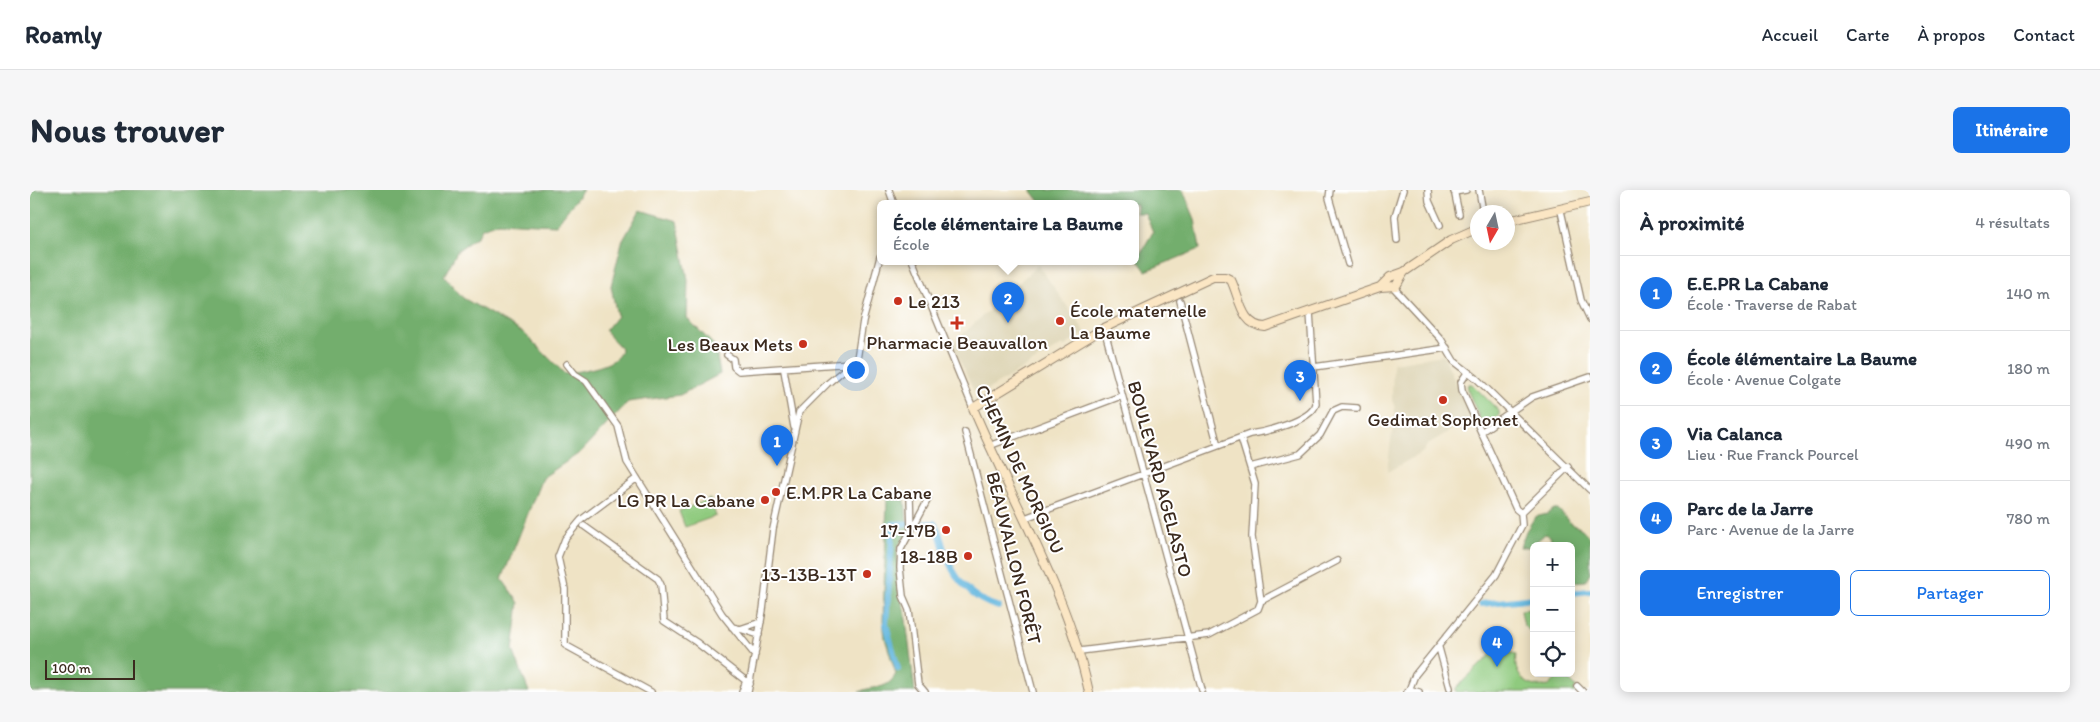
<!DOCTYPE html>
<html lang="fr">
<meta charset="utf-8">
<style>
body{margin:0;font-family:Itim,sans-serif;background:#f6f6f7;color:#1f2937}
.controls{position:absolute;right:15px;bottom:15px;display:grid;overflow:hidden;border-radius:8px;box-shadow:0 2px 12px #0003}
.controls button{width:45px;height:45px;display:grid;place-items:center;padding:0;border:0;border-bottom:1px solid #e0e1e3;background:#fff;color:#1f2937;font:25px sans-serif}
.compass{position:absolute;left:1440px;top:15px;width:45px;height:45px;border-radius:50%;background:#fff;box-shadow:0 2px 12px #0003;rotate:189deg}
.scale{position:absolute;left:15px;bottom:12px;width:90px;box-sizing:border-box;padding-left:5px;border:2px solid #3b2a1e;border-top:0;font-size:14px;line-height:18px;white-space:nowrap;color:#3b2a1e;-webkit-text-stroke:4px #fff;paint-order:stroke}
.you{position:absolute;left:825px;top:179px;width:18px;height:18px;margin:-12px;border:4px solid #fff;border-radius:50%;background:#1a73e8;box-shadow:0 0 0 8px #1a73e833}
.badge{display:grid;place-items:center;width:32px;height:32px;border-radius:50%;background:#1a73e8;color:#fff;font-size:16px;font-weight:700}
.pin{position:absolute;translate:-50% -41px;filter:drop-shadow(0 1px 2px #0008)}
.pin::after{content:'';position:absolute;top:26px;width:18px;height:15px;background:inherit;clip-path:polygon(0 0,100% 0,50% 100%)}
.popup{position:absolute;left:847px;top:10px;width:262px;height:65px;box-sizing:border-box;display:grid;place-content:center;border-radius:8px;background:#fff;filter:drop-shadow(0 1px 4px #0005);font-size:16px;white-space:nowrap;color:#747a83}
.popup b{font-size:19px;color:#1f2937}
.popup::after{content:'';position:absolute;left:50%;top:100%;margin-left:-10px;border:10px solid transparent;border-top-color:#fff}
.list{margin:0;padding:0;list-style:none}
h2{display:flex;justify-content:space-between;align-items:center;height:65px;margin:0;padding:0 20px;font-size:21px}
h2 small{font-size:16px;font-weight:400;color:#747a83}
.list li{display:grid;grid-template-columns:32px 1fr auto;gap:15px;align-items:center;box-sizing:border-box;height:75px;padding:0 20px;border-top:1px solid #e0e1e3}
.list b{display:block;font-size:19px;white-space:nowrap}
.list p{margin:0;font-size:16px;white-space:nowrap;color:#747a83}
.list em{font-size:16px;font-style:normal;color:#747a83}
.actions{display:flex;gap:10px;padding:15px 20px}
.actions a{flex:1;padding:11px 0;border:1px solid #1a73e8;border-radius:8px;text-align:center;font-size:18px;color:#1a73e8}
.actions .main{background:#1a73e8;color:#fff}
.icon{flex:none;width:28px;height:28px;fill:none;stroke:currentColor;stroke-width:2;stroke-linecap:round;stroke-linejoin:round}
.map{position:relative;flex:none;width:1560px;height:502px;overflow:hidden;border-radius:8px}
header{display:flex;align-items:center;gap:30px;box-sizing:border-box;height:70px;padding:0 25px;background:#fff;border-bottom:1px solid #e0e1e3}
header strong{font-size:24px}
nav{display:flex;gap:28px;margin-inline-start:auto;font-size:18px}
.intro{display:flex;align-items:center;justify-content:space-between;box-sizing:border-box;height:120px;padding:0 30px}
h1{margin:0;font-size:35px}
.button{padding:12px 22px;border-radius:8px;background:#1a73e8;color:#fff;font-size:18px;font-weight:700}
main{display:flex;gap:30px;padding:0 30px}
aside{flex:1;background:#fff;border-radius:8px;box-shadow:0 2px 12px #0003}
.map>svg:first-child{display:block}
.built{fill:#ddd4b4}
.green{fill:#8fca7e;stroke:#657a4e}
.forest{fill:#73ae6d;stroke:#576c46}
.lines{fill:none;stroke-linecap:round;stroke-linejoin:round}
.canal{stroke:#62b6de;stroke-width:6}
.street-casing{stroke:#958672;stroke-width:8}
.secondary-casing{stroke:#958672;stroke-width:10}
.street{stroke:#fff;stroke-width:5.5}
.secondary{stroke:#fbe6c4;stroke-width:8}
.poi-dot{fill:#c8321e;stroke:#fff;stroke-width:2}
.labels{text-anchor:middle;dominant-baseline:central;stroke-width:4;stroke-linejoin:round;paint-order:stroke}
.poi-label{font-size:19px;fill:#3b2a1e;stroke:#fff;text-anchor:end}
.street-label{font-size:19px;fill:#3b2a1e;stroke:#fff}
</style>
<header>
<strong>Roamly</strong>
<nav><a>Accueil</a><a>Carte</a><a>À propos</a><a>Contact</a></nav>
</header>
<div class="intro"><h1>Nous trouver</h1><a class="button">Itinéraire</a></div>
<main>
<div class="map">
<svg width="1560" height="502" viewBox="0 0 1560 502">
<rect width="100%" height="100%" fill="#fff"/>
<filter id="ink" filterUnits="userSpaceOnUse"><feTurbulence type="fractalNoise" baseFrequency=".02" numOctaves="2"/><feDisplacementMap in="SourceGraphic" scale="10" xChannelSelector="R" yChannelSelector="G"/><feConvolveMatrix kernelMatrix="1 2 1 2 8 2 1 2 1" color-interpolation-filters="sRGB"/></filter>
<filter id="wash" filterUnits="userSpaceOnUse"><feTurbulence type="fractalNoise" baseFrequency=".0096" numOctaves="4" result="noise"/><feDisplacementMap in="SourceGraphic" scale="20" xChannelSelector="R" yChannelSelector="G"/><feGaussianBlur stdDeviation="1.12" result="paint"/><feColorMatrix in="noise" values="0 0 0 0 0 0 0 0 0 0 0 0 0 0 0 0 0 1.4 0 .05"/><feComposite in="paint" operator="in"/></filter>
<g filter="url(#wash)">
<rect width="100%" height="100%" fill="#efe3c5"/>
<!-- built -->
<path class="built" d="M 1008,75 L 1056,143 L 1035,156 L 1032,155 L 957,200 L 954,197 L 944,201 L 922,154 Z
M 1414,165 L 1440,229 L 1398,254 L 1393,262 L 1357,282 L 1365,218 L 1362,210 L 1363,173 Z"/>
<!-- green -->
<path class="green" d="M 1438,194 L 1442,194 L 1469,221 L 1469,226 L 1456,235 L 1452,233 L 1437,199 Z
M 680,309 L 686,326 L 655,337 L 649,321 Z
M 1504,419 L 1504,444 L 1494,436 L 1491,420 Z
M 1469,452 L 1478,462 L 1486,464 C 1483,487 1497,499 1519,496 L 1532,483 L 1546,497 L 1544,499 L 1546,502 L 1426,502 L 1426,498 L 1469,457 Z"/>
<!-- forest -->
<path class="forest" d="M 0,0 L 553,0 L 526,35 L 469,32 L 452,38 L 448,46 L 428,60 L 414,86 L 433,108 L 494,143 L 535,184 C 550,180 591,177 591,158 L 575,141 L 587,126 L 581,96 L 592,52 L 610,20 L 647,31 L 658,90 L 657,128 L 685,156 L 690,184 L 650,205 L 598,212 L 551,262 L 512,288 L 472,389 L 489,413 L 483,460 L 499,502 L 0,502 Z
M 1001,0 L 1153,0 L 1165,29 L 1170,59 L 1116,81 L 1107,69 L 1123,42 L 1115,23 L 1106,23 L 1106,14 L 1012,14 Z
M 857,308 L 875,310 L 878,342 L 867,358 L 869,403 L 875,422 L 885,502 L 829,502 C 845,494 856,502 866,484 L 855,448 L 853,430 Z
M 1524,319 L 1528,319 L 1540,333 L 1552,339 L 1560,348 L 1560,383 L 1556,391 L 1542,392 L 1541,356 L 1519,356 L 1521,347 L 1515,344 L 1500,357 L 1490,357 L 1496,341 L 1505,327 L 1517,324 Z"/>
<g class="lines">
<!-- canal -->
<path class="canal" d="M 1541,403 L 1560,401
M 1451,414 L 1504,408
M 868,479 L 856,434 L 863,334 L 904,333 C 910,340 911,351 914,359 C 923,388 940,409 969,417"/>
</g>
</g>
<g filter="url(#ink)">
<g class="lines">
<!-- street casing -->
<g class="street-casing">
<path id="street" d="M 859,0 L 864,14
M 1300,0 L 1299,8 L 1318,74
M 1398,0 L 1399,11 L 1410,35
M 1424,0 L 1429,24
M 1449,0 L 1453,22
M 1424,2 L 1436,0
M 1531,21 L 1551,110 L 1560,129
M 1367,50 L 1365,26 L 1373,0
M 883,72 L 943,218
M 1363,97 L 1411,149 L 1424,171 L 1446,188 L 1560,300
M 1150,111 L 1188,256
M 1074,138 L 1172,500
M 697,165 L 703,169 L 704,177 L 709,181 L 822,173
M 537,174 L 545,184 L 556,191 L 588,236 L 597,272 L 692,424 L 725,465
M 1284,177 L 1417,158
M 754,180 L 764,237
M 1437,183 L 1431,192 L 1432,200 L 1486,319 L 1491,323
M 935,242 L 1003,502
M 1451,242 L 1502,207 L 1560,187
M 959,256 L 1091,206
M 1220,277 L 1270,264 L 1290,245 L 1303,221 L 1312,217 L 1327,218
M 607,288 L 551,330 L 535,349 L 528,367 L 535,399 L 535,455 L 621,502
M 880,307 L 881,343
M 1491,323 L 1538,277
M 995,328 L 1220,244 C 1236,242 1281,231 1286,214 L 1280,122
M 554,336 L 628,389 L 631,395 L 634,431 L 666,452 L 720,494
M 1231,411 L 1307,371
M 702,437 L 710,439 L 731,432
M 710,439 L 729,445
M 1409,458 L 1420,498
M 1050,461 L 1179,445 L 1228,419 L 1231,411 L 1222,347 L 1225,294 L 1211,248
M 1547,496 L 1553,502
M 1379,500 L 1385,485 L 1466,385 L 1492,335 L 1491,323
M 712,502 L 716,491
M 718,502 L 733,420 L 743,339 L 769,222 L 797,194 L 827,169 L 833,131 L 850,67
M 895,502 L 888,494 L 879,420 L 873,406 L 870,378 L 871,359 L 898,309
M 1377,502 L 1382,500 L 1389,502"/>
</g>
<!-- secondary casing -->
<g class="secondary-casing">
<path id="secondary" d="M 1478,31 L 1560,12
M 1350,97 L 1360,87 L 1374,82 L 1421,50 L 1448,38
M 1059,502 C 1037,401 983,313 943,218 L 1074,138 L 1183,87 L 1195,87 L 1201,90 C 1210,108 1211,136 1235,137 L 1350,97 L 1366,96 L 1374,82"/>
</g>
<!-- street -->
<use href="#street" class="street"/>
<!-- secondary -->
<use href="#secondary" class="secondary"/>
</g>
</g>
<!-- markers -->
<g class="poi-dot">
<circle cx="868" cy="111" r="5"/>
<circle cx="1030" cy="131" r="5"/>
<path d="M924.5 125.5h5v5h5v5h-5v5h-5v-5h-5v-5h5z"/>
<circle cx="773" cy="154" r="5"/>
<circle cx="1413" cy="210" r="5"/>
<circle cx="746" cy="302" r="5"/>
<circle cx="735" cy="310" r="5"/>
<circle cx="916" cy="340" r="5"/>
<circle cx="938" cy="366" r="5"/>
<circle cx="837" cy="384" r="5"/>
</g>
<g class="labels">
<!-- poi labels -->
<g class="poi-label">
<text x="878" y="111" text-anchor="start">Le 213</text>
<text x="1040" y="120" text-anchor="start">École maternelle<tspan x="1040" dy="22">La Baume</tspan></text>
<text x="927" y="152" text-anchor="middle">Pharmacie Beauvallon</text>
<text x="763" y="154">Les Beaux Mets</text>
<text x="1413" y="229" text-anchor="middle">Gedimat Sophonet</text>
<text x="756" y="302" text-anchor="start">E.M.PR La Cabane</text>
<text x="725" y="310">LG PR La Cabane</text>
<text x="906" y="340">17-17B</text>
<text x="928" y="366">18-18B</text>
<text x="827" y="384">13-13B-13T</text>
</g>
<!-- street labels -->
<g class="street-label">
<text transform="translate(990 279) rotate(65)">CHEMIN DE MORGIOU</text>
<text transform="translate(1130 289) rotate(75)">BOULEVARD AGELASTO</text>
<text transform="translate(984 368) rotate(76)">BEAUVALLON FORÊT</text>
</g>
</g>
</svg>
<div class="controls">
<button>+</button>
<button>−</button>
<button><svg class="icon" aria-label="locate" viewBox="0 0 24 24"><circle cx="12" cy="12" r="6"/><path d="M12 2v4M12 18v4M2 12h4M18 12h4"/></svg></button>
</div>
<svg class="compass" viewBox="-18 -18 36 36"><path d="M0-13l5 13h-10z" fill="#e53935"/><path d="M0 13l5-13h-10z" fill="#747a83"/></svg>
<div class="scale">100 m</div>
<div class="you"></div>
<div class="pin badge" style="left:747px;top:276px">1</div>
<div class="pin badge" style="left:978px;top:133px">2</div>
<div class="popup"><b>École élémentaire La Baume</b>École</div>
<div class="pin badge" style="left:1270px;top:211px">3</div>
<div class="pin badge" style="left:1467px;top:477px">4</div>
</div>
<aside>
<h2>À proximité<small>4 résultats</small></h2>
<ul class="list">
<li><span class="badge">1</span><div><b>E.E.PR La Cabane</b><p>École · Traverse de Rabat</p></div><em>140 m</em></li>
<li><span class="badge">2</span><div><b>École élémentaire La Baume</b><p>École · Avenue Colgate</p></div><em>180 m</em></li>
<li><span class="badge">3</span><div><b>Via Calanca</b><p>Lieu · Rue Franck Pourcel</p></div><em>490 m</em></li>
<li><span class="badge">4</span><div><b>Parc de la Jarre</b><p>Parc · Avenue de la Jarre</p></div><em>780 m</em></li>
</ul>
<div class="actions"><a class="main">Enregistrer</a><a>Partager</a></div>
</aside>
</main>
